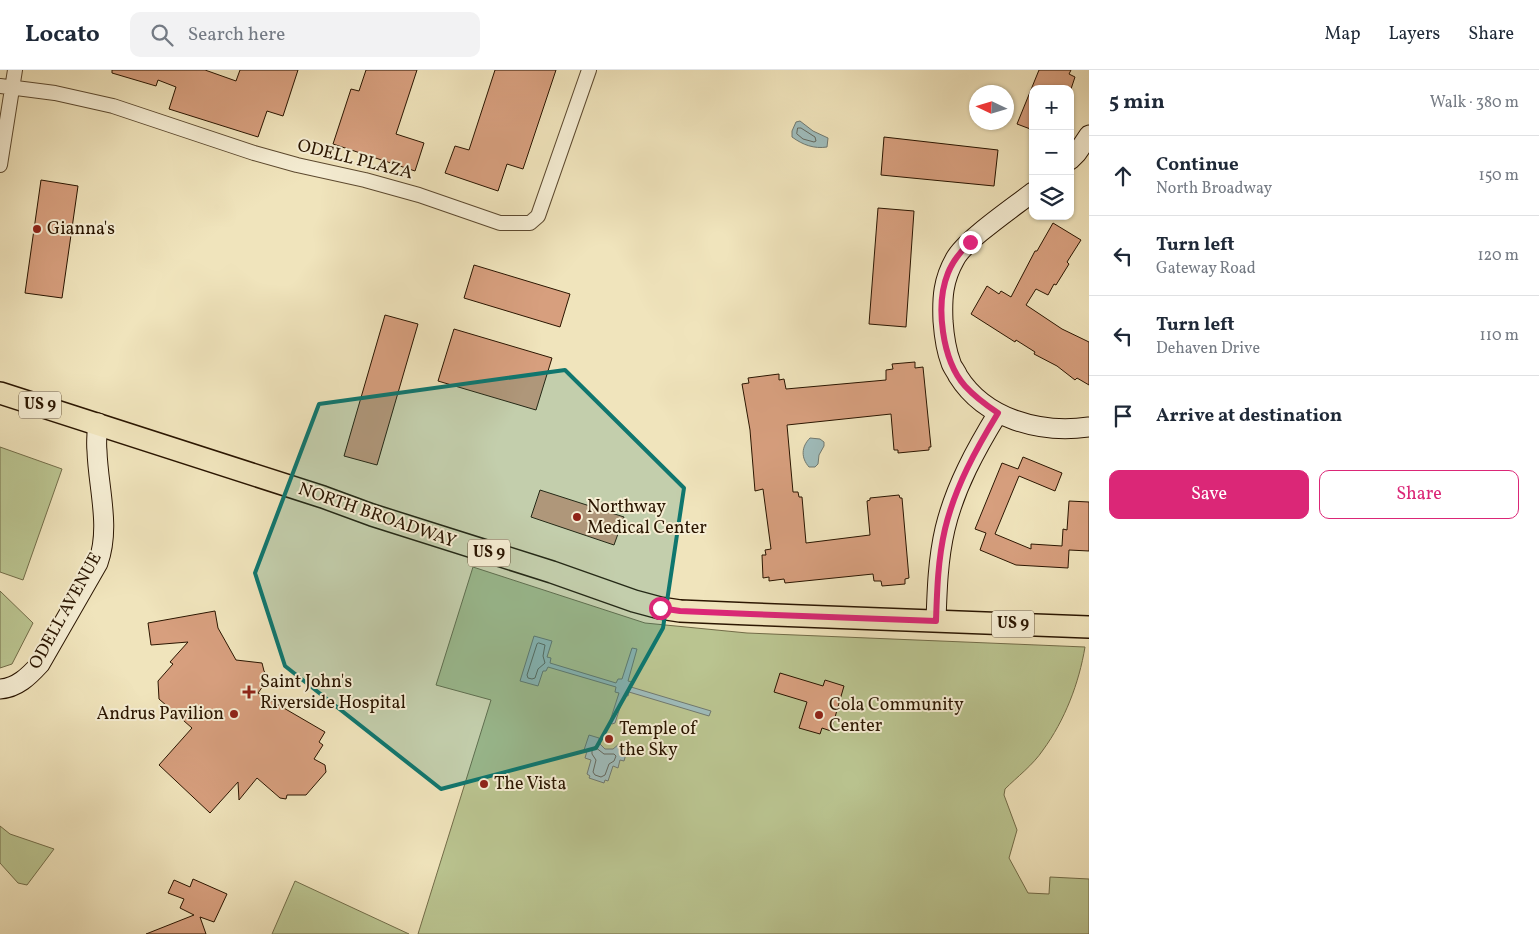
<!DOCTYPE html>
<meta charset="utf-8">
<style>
body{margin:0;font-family:Vollkorn,serif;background:#f2f2f3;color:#1f2937}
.controls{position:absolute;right:15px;top:15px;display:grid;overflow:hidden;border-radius:10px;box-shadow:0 1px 4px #0004}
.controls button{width:45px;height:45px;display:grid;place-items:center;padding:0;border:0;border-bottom:1px solid #e0e1e3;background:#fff;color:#1f2937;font:25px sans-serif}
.compass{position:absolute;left:969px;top:15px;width:45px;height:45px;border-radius:50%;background:#fff;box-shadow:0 1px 4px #0004;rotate:274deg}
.stop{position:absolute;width:15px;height:15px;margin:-11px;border:4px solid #db2777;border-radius:50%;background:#fff}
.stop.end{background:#db2777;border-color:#fff;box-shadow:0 1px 5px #0008}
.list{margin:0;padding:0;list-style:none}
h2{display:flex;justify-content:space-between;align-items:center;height:65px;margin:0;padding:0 20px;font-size:21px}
h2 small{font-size:16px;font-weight:400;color:#747a83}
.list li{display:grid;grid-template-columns:32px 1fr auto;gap:15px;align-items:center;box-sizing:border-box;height:80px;padding:0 20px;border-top:1px solid #e0e1e3}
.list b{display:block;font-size:19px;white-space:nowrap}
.list p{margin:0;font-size:16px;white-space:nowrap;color:#747a83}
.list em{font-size:16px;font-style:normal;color:#747a83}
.actions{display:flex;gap:10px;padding:15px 20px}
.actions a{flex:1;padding:11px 0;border:1px solid #db2777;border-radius:10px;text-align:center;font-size:18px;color:#db2777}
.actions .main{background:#db2777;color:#fff}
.icon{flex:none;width:28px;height:28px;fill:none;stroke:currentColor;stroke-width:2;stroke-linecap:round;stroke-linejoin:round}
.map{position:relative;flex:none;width:1089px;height:864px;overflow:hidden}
header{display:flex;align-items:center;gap:30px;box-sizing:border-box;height:70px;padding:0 25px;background:#fff;border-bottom:1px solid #e0e1e3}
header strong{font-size:24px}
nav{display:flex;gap:28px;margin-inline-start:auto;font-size:18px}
.search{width:350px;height:45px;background:#f2f2f3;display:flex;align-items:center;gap:12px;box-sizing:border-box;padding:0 18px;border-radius:10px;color:#747a83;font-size:19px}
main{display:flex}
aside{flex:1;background:#fff}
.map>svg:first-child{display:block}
.green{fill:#bac490;stroke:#726c48}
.water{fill:#9fbcbb;stroke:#707970}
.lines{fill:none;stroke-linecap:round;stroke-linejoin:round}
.shore{stroke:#64685e;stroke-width:1}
.building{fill:#d79f7e;stroke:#2a1500}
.street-casing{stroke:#5c492f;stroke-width:16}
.secondary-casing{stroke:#2a1500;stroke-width:21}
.primary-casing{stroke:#2a1500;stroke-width:24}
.street{stroke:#f5edd3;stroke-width:14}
.secondary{stroke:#f5edd3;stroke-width:19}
.primary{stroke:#f0e4bc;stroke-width:21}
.route{stroke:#db2777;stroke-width:6}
.marked{fill:#0f766e;fill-opacity:0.2;stroke:#0f766e;stroke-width:4;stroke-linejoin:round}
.poi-dot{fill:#8f2418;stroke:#f5edd3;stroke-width:2}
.labels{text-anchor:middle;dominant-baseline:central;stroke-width:4;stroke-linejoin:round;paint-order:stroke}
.shield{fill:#f5edd3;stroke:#67563f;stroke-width:1}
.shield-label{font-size:16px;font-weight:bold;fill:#2a1500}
.street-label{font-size:18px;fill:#2a1500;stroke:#f5edd3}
.poi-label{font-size:18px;fill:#2a1500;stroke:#f5edd3;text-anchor:start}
</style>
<header>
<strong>Locato</strong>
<div class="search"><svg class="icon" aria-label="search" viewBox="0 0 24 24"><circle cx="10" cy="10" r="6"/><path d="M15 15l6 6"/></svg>Search here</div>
<nav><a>Map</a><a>Layers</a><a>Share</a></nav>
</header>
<main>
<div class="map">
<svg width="1089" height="864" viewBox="0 0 1089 864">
<rect width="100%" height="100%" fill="#f0e4bc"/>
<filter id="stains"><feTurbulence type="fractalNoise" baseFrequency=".004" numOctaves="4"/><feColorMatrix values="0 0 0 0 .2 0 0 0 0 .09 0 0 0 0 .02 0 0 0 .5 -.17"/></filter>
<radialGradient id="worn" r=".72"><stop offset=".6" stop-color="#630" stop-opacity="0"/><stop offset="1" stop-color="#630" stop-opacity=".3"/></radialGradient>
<!-- green -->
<path class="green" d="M 0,377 L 62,399 L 23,510 L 0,502 Z
M 473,497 L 645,553 L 747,563 L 1085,577 C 1079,613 1065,650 1043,680 C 1033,695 1017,707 1005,719 L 1004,725 L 1017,760 L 1009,788 L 1028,823 L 1049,824 L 1050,807 L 1089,809 L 1089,864 L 418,864 L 491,630 L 436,615 Z
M 0,521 L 33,553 L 12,594 L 0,598 Z
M 0,756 L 10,764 L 54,779 L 27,815 L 18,813 L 0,793 Z
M 295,811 L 409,864 L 272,864 Z"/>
<!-- water -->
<path class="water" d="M 800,51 L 813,61 L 828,68 L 827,77 C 814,79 803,75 792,67 L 792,61 L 796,52 Z
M 810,368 L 820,369 L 824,372 L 824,376 L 819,385 L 818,394 L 815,397 L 809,397 C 801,388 801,377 810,368 Z
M 534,566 L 552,571 L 547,587 L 551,588 L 550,593 L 616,613 L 618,609 L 622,609 L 632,578 L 637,579 L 628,611 L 632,612 L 631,617 L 711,641 L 709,646 L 629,622 L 628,626 L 624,625 L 615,653 L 612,654 L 610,651 L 619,623 L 615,622 L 616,617 L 548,597 L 546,601 L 543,601 L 538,616 L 520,611 Z
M 589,665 L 599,668 L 600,674 L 605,679 L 613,679 L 619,674 L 628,677 L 624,691 L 620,690 L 618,698 L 613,696 L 608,711 L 605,710 L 604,713 L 589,708 L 590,706 L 587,704 L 591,690 L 585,688 L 587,681 L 584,680 Z"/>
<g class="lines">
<!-- shore -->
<path class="shore" d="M 798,58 L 801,58 L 815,67 L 816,71 L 814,72 L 803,69 L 797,64 Z
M 539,573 L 545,575 L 543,586 L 545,593 L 538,599 L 535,608 L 532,609 L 528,608 L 527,605 L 537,574 Z
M 595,677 L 604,684 L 614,684 L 616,686 L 614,691 L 609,694 L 605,705 L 601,707 L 595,705 L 593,702 L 596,690 L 592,684 L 592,679 Z"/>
</g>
<!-- building -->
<path class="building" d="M 112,0 L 205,0 L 236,11 L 240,0 L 298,0 L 283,46 L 267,41 L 258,67 L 169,39 L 176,17 L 158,10 L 156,16 L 112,3 Z
M 366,0 L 417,0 L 396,64 L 424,73 L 415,101 L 333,74 L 351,19 L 359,21 Z
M 495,0 L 556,0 L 523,99 L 507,94 L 498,121 L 445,103 L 455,76 L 469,80 Z
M 1039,0 L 1071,0 L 1069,4 L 1075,7 L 1071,19 L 1033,19 L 1033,60 L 1017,54 Z
M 884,67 L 998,80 L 994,116 L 881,105 Z
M 41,110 L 78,116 L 62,228 L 25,223 Z
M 878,138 L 914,141 L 906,257 L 869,254 Z
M 1053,153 L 1081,170 L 1067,192 L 1069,194 L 1056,215 L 1054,214 L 1048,225 L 1036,219 L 1026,235 L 1062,259 L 1089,272 L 1089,315 L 1077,308 L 1075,310 L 1057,296 L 1034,284 L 1035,282 L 1016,270 L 1015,272 L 971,244 L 987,216 L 999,224 L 1001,221 L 1011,227 L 1035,181 L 1037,181 Z
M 474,195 L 570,224 L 560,257 L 464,228 Z
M 385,245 L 418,254 L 377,395 L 344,386 Z
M 454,259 L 552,288 L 536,340 L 438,311 Z
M 915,292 L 915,298 L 923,297 L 931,377 L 929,377 L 929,380 L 898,383 L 898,380 L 894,380 L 891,344 L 787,355 L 793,422 L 798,422 L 799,427 L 802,427 L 806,473 L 870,465 L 867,431 L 870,430 L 870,428 L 899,425 L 900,428 L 902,428 L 909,508 L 905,509 L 905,514 L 882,516 L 881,511 L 874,511 L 873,504 L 785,513 L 784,509 L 769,511 L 769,507 L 763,508 L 762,485 L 766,485 L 765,480 L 771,479 L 763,419 L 755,421 L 750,360 L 742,314 L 749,313 L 748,308 L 779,304 L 779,310 L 784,309 L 786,319 L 886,310 L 886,300 L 893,299 L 892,294 Z
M 1023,387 L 1062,403 L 1055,421 L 1019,406 L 995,464 L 1031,479 L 1031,474 L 1062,476 L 1063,459 L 1067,460 L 1069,431 L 1089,432 L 1089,481 L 1069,480 L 1068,498 L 1016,495 L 980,480 L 986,463 L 975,459 L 1002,393 L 1018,399 Z
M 540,420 L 624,447 L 614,475 L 531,447 Z
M 215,541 L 218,558 L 236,590 L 262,593 L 264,601 L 269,608 L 258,623 L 325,662 L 319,672 L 323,675 L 314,689 L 325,695 L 326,702 L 306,725 L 287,725 L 286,729 L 280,728 L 257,708 L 239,730 L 238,712 L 210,743 L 159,695 L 192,658 L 159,629 L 158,611 L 173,594 L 170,592 L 188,572 L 151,575 L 148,553 Z
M 780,603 L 823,616 L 825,610 L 844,616 L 831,661 L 822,658 L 820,664 L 799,658 L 807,632 L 774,622 Z
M 193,809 L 227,824 L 214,852 L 200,847 L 206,864 L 146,864 L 194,845 L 180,838 L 184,829 L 168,823 L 174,810 L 190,817 Z"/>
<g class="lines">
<!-- street casing -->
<g class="street-casing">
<path id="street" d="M 0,16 L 55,23 L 113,36 L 254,83 L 297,95 L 365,110 L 419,125 L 500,153 L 530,153 L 538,146 L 589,0
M 0,95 L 15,0"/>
</g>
<!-- secondary casing -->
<g class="secondary-casing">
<path id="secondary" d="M 1070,90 L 1077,83 L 1089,65
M 1033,122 C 1014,137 965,170 955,189 C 943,210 942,228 943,251 C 944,265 946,280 951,293 C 952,297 956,301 958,306 C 985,349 1040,364 1089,357
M 936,551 C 937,520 938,489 945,459 C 955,417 976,379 998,343
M 0,619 C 17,618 29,606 40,594 L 98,493 C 111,457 98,417 97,381 C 96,372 97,362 98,353"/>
</g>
<!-- primary casing -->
<g class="primary-casing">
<path id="primary" d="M 0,323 L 323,427 L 372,445 L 552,502 L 634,531 L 660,538 L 680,541 L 750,544 L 1089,557"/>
</g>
<!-- street -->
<use href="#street" class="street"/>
<!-- secondary -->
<use href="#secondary" class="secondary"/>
<!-- primary -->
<use href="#primary" class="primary"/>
</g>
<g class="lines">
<!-- route -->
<path class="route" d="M 660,538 L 680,541 L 750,544 L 936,551 C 937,520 938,489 945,459 C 955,417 976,379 998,343 C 986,335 975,327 965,316 C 942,290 935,235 948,203 C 953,190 961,181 970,172"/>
</g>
<!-- marked area -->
<path class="marked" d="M 565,300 L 684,418 L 663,558 L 596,678 L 441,719 L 285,596 L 255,503 L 319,334 Z"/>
<!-- markers -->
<g class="poi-dot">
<circle cx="37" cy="159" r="5"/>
<circle cx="577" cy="447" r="5"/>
<path d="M246.5 614.5h5v5h5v5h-5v5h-5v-5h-5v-5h5z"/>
<circle cx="234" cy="644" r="5"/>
<circle cx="819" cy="645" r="5"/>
<circle cx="609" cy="669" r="5"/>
<circle cx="484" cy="714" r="5"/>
</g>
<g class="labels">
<!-- shield labels -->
<g class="shield">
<rect x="19" y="321.5" width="42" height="27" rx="4"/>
<rect x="468" y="469.5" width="42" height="27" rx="4"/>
<rect x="992" y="540.5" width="42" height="27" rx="4"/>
</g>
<g class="shield-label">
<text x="40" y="335">US 9</text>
<text x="489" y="483">US 9</text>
<text x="1013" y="554">US 9</text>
</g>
<!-- street labels -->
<g class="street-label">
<text transform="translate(355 90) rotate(14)">ODELL PLAZA</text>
<text transform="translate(377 446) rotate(19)">NORTH BROADWAY</text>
<text transform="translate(66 541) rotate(-61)">ODELL AVENUE</text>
</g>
<!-- poi labels -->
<g class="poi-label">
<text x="47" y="159">Gianna's</text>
<text x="587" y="437">Northway<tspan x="587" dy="21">Medical Center</tspan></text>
<text x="260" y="612">Saint John's<tspan x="260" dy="21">Riverside Hospital</tspan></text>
<text x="829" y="635">Cola Community<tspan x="829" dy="21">Center</tspan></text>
<text x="224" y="644" text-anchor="end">Andrus Pavilion</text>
<text x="619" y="659">Temple of<tspan x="619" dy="21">the Sky</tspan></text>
<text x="494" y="714">The Vista</text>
</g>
</g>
<rect width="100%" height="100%" filter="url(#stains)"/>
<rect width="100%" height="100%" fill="url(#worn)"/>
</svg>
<div class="controls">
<button>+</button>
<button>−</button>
<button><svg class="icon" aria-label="layers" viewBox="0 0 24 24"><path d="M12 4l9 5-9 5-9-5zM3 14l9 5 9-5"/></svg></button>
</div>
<svg class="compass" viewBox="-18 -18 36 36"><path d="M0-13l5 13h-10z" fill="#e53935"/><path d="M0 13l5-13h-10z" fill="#747a83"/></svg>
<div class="stop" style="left:660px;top:538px"></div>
<div class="stop end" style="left:970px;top:172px"></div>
</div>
<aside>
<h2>5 min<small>Walk · 380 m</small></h2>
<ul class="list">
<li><svg class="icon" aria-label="ahead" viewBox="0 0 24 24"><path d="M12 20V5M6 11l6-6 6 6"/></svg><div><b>Continue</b><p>North Broadway</p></div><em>150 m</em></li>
<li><svg class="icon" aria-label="left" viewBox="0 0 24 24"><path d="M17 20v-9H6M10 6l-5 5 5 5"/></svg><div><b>Turn left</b><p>Gateway Road</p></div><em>120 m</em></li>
<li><svg class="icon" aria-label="left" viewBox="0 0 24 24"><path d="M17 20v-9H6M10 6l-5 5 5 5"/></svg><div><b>Turn left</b><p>Dehaven Drive</p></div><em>110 m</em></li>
<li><svg class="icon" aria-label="arrive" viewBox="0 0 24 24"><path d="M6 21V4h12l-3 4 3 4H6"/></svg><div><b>Arrive at destination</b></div></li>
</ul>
<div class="actions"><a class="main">Save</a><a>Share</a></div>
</aside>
</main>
